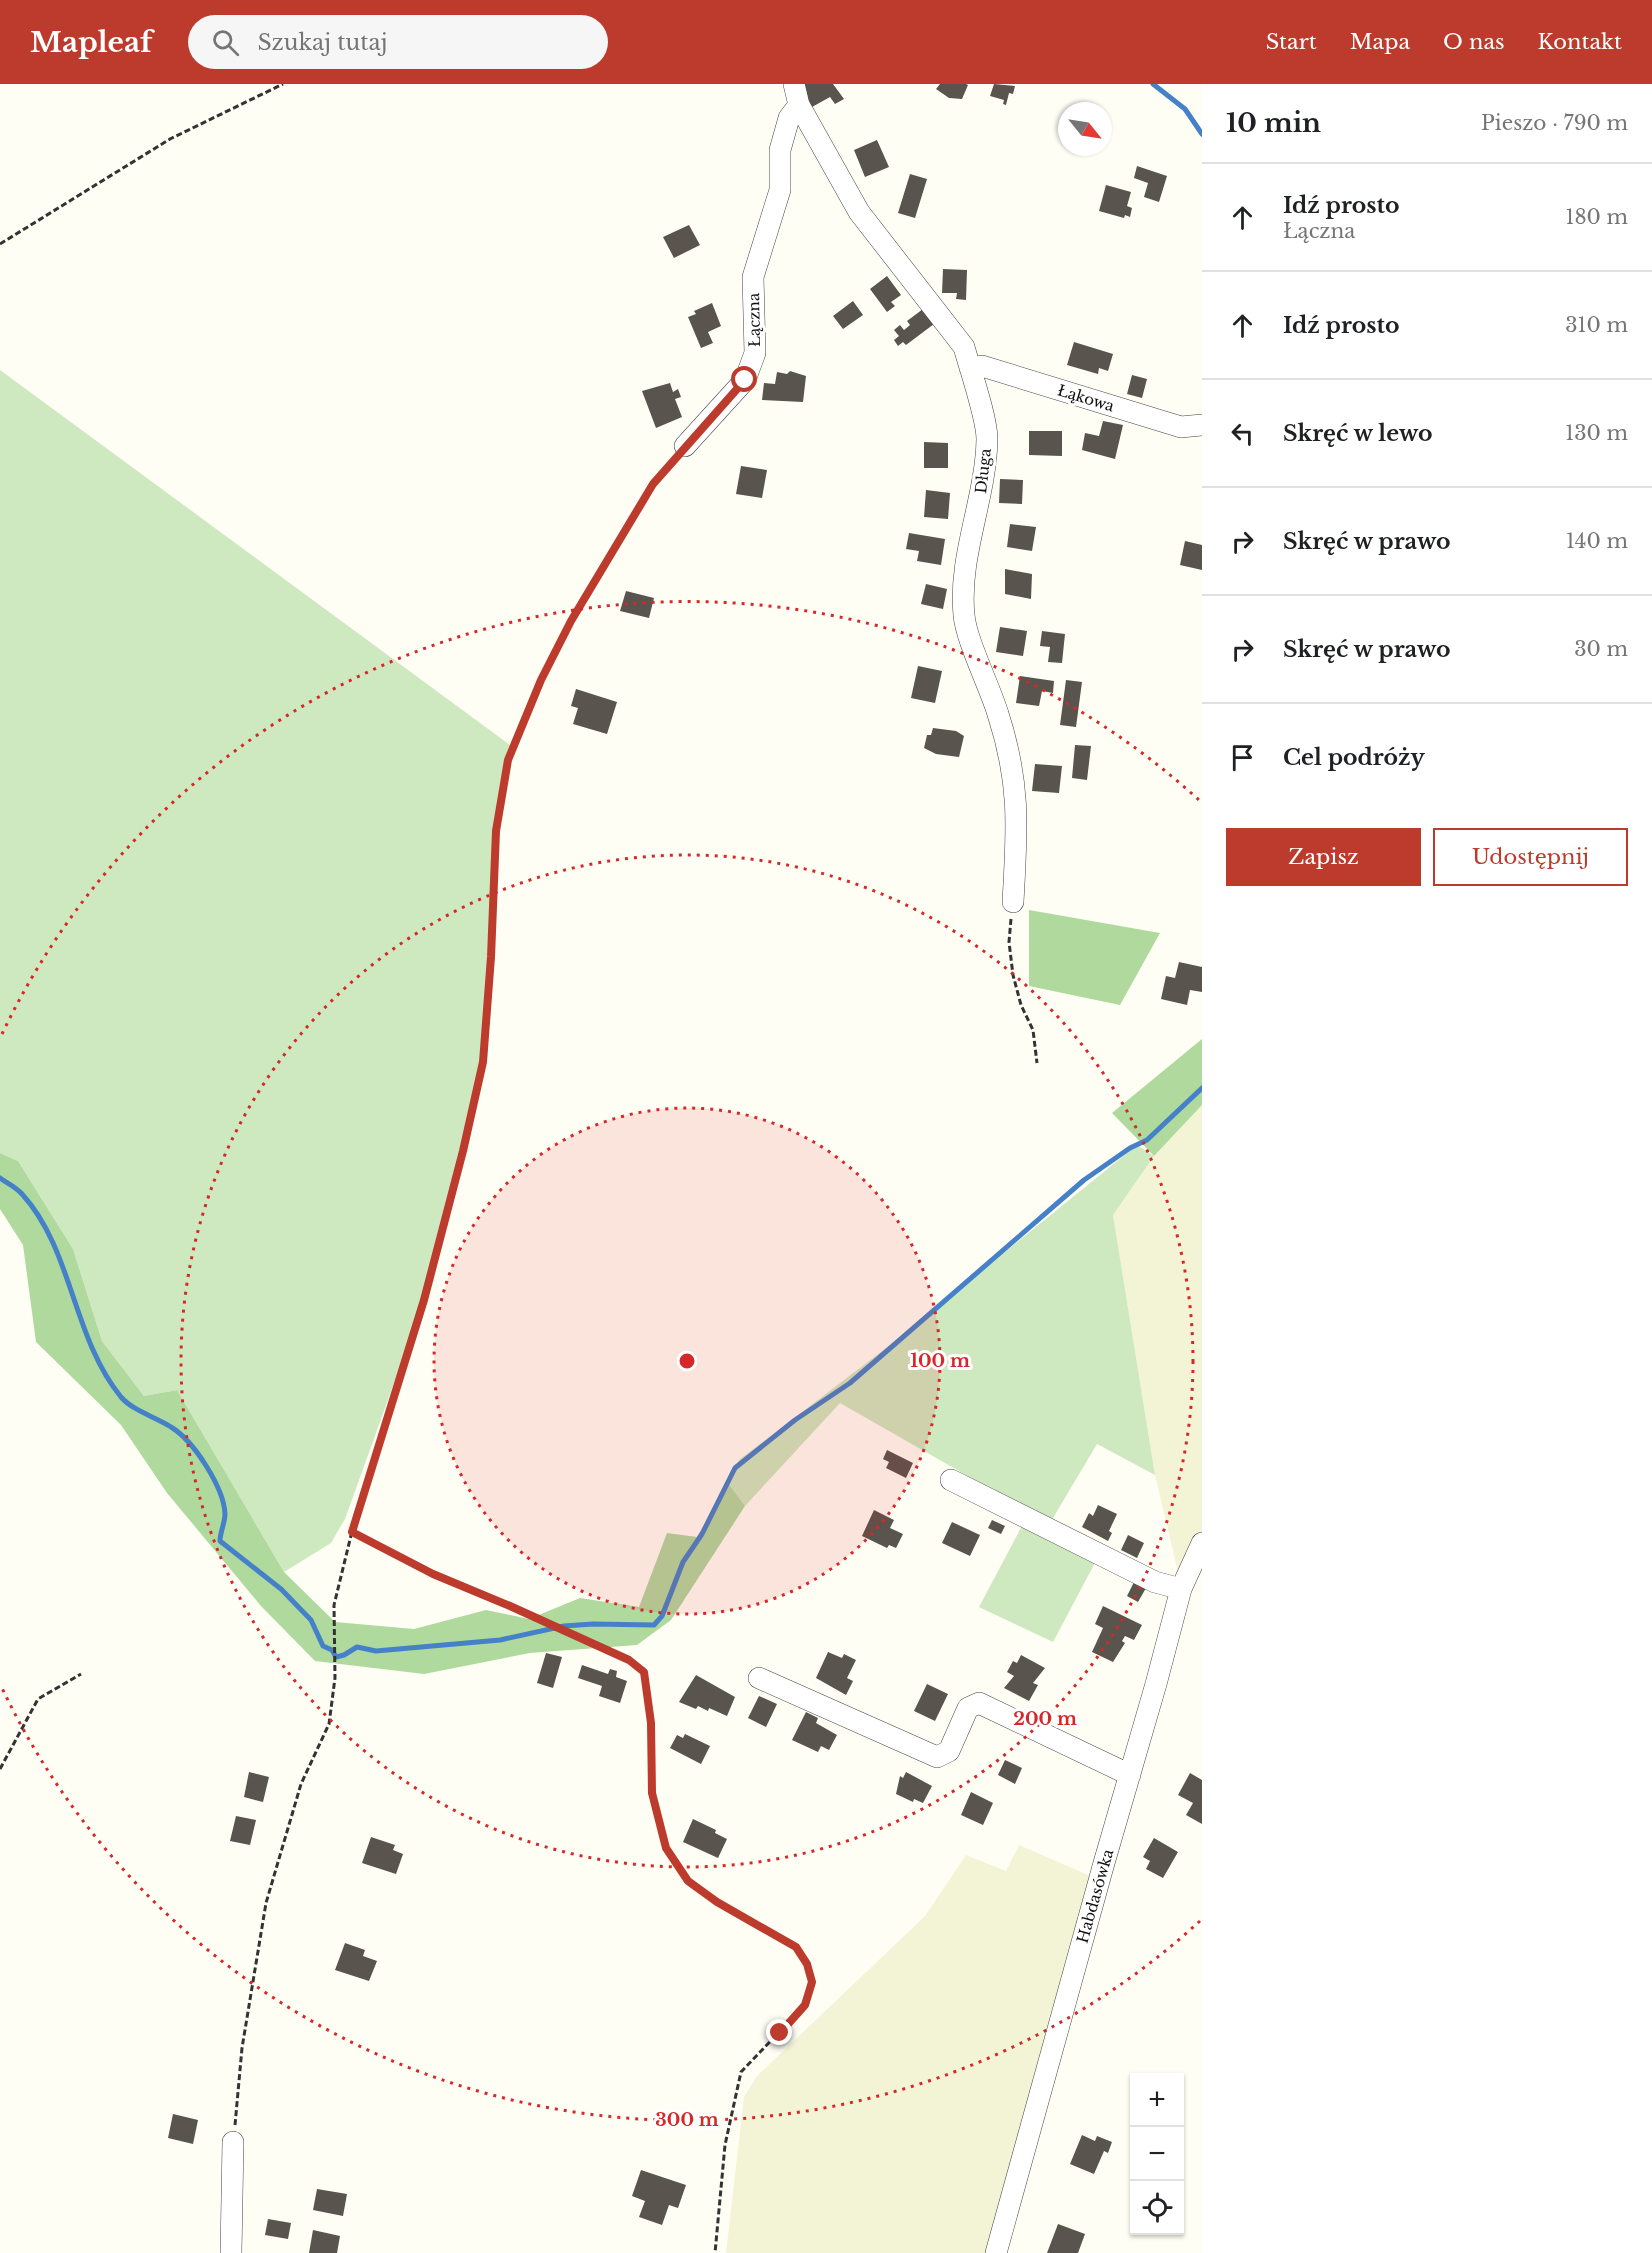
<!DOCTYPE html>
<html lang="pl">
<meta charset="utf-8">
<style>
body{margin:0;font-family:"Libre Baskerville",serif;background:#f6f6f6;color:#202124}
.controls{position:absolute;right:18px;bottom:18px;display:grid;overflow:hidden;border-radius:0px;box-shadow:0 2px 4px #0004}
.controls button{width:54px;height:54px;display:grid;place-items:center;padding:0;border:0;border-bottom:2px solid #e0e0e0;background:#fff;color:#202124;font:30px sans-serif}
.compass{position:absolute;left:1058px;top:18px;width:54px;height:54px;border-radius:50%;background:#fff;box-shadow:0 2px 4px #0004;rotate:120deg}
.stop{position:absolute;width:18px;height:18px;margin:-14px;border:4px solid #bd3b2d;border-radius:50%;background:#fff}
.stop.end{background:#bd3b2d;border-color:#fff;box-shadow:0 2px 6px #0008}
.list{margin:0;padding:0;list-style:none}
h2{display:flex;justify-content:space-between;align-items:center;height:78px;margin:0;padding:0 24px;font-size:26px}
h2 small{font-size:20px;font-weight:400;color:#757577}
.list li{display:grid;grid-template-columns:39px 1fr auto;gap:18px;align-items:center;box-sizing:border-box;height:108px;padding:0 24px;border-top:2px solid #e0e0e0}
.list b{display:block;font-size:22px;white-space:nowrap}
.list p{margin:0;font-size:20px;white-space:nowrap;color:#757577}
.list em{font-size:20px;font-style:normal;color:#757577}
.actions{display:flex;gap:12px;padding:18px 24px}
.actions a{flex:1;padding:14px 0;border:2px solid #bd3b2d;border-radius:0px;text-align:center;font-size:21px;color:#bd3b2d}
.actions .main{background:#bd3b2d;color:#fff}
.icon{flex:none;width:33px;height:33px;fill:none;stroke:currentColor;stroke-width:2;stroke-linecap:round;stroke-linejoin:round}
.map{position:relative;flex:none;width:1202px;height:2169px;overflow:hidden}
header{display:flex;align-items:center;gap:36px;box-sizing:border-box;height:84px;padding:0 30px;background:#bd3b2d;color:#fff}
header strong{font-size:28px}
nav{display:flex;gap:33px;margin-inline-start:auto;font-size:21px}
.search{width:420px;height:54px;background:#f6f6f6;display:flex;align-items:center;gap:15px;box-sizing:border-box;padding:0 21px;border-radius:33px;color:#757577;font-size:22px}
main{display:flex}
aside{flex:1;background:#fff}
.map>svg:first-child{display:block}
.farmland{fill:#f3f4d5}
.green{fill:#cee9bf}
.forest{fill:#b0d99e}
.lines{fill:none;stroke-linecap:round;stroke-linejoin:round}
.stream{stroke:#4581c9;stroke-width:5}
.building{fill:#59544d}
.minor-casing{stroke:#444;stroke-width:22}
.path{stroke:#333;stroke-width:3;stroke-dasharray:6 3;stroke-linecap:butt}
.minor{stroke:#fff;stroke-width:21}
.route{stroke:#bd3b2d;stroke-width:8}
.ring{fill:none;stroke:#d62828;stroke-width:3;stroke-dasharray:3 6}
.labels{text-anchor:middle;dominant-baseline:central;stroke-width:6;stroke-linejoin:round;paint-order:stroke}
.street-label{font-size:15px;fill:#111;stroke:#fff}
.centre{fill:#d62828;stroke:#fff;stroke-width:3}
.ring-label{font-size:18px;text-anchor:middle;font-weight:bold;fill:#d62828;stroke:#fff;stroke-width:6;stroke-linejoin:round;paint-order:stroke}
</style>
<header>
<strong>Mapleaf</strong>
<div class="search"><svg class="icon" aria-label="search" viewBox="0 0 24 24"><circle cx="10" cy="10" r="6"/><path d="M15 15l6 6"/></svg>Szukaj tutaj</div>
<nav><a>Start</a><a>Mapa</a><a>O nas</a><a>Kontakt</a></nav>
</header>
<main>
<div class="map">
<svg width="1202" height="2169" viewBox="0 0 1202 2169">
<rect width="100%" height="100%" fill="#fffef5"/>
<!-- farmland -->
<path class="farmland" d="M 1202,1021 L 1202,1459 L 1178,1488 L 1155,1391 L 1113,1131 L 1154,1072 Z
M 1019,1761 L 1095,1794 L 995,2169 L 726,2169 L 744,2013 L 757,1992 L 925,1832 L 966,1771 L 1006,1787 Z"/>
<!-- green -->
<path class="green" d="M 0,286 L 510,661 L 496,747 L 491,873 L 483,978 L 424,1216 L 345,1435 L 331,1459 L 284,1488 L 177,1306 L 144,1312 L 102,1257 L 73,1165 L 18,1077 L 0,1069 Z
M 1137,1061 L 1154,1072 L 1113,1131 L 1155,1391 L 1097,1360 L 1050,1439 L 840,1319 L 745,1422 L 728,1399 L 739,1376 L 890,1261 Z
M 1023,1440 L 1097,1475 L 1053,1558 L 979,1523 Z"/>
<!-- forest -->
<path class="forest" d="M 1029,826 L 1160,849 L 1120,921 L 1029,902 Z
M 1202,955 L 1202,1021 L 1154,1072 L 1112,1029 Z
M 0,1069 L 18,1077 L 73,1165 L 102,1257 L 144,1312 L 177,1306 L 284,1488 L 335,1538 L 414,1545 L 486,1526 L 529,1535 L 580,1514 L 639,1523 L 667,1449 L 697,1453 L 728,1399 L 745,1422 L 671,1536 L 637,1561 L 530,1569 L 424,1590 L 315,1577 L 261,1522 L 167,1409 L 121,1341 L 36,1258 L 23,1161 L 0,1125 Z"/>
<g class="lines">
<!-- stream -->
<path class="stream" d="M 1153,0 L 1185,25 L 1202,50
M 0,1094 C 7,1099 16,1103 22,1110 C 73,1166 72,1253 121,1313 C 133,1327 156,1333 171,1343 C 194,1357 224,1404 225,1430 C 225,1439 220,1448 220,1457 L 281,1505 L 311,1536 L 323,1562 L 332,1566 L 336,1573 L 344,1571 L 357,1563 L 376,1567 L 500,1556 L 564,1542 L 593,1540 L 654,1541 L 662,1532 L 683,1478 L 702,1450 L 735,1384 L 795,1336 L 850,1299 L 1084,1096 L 1130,1064 L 1147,1056 L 1202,1004"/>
</g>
<!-- building -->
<path class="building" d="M 799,0 L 833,0 L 844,15 L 835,20 L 830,13 L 812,23 Z
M 940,0 L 966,0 L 968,1 L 962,15 L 949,14 L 936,5 Z
M 994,0 L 1015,2 L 1013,10 L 1009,9 L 1006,21 L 1003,20 L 1004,16 L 990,12 Z
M 877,56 L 889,83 L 865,93 L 854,66 Z
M 1137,82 L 1167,92 L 1159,118 L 1144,113 L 1148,99 L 1134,94 Z
M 910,90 L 927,95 L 915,134 L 898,129 Z
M 1106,101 L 1131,108 L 1127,122 L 1132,124 L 1130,133 L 1125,131 L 1124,134 L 1099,127 Z
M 689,141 L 700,161 L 674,174 L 663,153 Z
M 943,185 L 967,186 L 966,216 L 956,215 L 957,209 L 942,209 Z
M 887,192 L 901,211 L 891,218 L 895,222 L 887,228 L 870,205 Z
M 853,217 L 863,231 L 843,245 L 833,232 Z
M 712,219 L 721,242 L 708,248 L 713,259 L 701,264 L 688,233 L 696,230 L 694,227 Z
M 923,225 L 934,240 L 906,261 L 903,258 L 898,262 L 894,256 L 899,252 L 894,246 L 900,241 L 904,246 L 910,241 L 907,237 Z
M 1074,258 L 1113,270 L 1108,287 L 1099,284 L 1098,290 L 1067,281 Z
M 790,287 L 806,292 L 803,318 L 762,316 L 764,299 L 775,300 L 777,288 L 787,290 Z
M 1132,291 L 1147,295 L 1142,314 L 1127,310 Z
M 670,299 L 673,308 L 678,305 L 681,313 L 675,315 L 682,333 L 656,344 L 642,307 Z
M 1103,337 L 1123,341 L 1115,375 L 1082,366 L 1085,349 L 1099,352 Z
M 1029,347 L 1062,347 L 1062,372 L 1029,371 Z
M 924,358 L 948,359 L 948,384 L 924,384 Z
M 741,382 L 767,386 L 762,414 L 736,410 Z
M 1000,395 L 1023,396 L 1022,420 L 999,419 Z
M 926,406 L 950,409 L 948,435 L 924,433 Z
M 1010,440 L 1036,443 L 1032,467 L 1007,463 Z
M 909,449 L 945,455 L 941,481 L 917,477 L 919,467 L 906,465 Z
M 1185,457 L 1202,461 L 1202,486 L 1180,481 Z
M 1005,485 L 1032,490 L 1031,515 L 1005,510 Z
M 926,500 L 947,505 L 943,525 L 921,520 Z
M 626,507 L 654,514 L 649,534 L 620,527 Z
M 1000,543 L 1027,547 L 1023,572 L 996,568 Z
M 1042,547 L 1065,550 L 1062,579 L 1048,578 L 1050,563 L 1040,562 Z
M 918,582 L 942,587 L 935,619 L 911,614 Z
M 1020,592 L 1054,597 L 1053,609 L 1042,607 L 1039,622 L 1016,619 Z
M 1066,596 L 1082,598 L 1076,643 L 1060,641 Z
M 576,605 L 617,618 L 607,650 L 573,640 L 578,624 L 571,622 Z
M 933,644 L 956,647 L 964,652 L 959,673 L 936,670 L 924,664 L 927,651 L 931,651 Z
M 1075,661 L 1091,662 L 1087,696 L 1072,694 Z
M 1035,680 L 1062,682 L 1059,709 L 1032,707 Z
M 1179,878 L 1202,883 L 1202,908 L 1190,906 L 1187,921 L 1161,915 L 1166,892 L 1175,894 Z
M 887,1366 L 913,1379 L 906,1394 L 886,1384 L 889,1378 L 883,1375 Z
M 1098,1421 L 1117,1430 L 1109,1447 L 1112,1449 L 1108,1457 L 1082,1443 L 1089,1429 L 1093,1432 Z
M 874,1426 L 894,1436 L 890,1444 L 903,1450 L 896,1464 L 889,1461 L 887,1464 L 862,1452 Z
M 992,1436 L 1005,1442 L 1001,1450 L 988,1444 Z
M 952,1438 L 980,1451 L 970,1472 L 942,1459 Z
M 1128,1451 L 1144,1459 L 1137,1474 L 1121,1466 Z
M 1134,1498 L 1146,1504 L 1138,1518 L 1127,1512 Z
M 1103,1522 L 1142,1541 L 1134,1556 L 1125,1552 L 1122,1557 L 1125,1559 L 1113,1578 L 1092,1568 L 1103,1544 L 1095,1540 Z
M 828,1568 L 842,1574 L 844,1570 L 856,1576 L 847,1594 L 853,1597 L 846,1611 L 816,1594 Z
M 546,1569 L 562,1573 L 553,1604 L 537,1599 Z
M 1021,1571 L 1045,1584 L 1033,1599 L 1038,1601 L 1029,1617 L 1004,1604 L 1014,1592 L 1007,1588 L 1013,1577 L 1017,1579 Z
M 582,1581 L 608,1590 L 610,1585 L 617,1587 L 616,1593 L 627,1597 L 620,1619 L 599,1612 L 602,1602 L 578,1594 Z
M 696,1591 L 735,1613 L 727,1632 L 709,1624 L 708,1627 L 698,1622 L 696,1625 L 679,1618 Z
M 927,1600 L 948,1610 L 935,1637 L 914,1627 Z
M 759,1612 L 777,1620 L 766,1643 L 748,1634 Z
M 806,1628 L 818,1634 L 816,1639 L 837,1651 L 829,1666 L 821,1662 L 818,1668 L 792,1656 Z
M 685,1650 L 710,1662 L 701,1680 L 670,1664 L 677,1651 L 683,1654 Z
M 1005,1676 L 1022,1684 L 1015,1700 L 998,1691 Z
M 249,1688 L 269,1693 L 263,1718 L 244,1713 Z
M 906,1688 L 932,1702 L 923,1719 L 914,1715 L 913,1718 L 896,1710 L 900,1692 L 903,1694 Z
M 1190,1689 L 1202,1696 L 1202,1740 L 1186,1731 L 1193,1719 L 1178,1711 Z
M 971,1708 L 993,1719 L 983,1741 L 961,1731 Z
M 236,1732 L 256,1736 L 250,1761 L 230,1757 Z
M 693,1735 L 716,1746 L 715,1749 L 727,1755 L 718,1774 L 683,1758 Z
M 371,1753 L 395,1761 L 393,1766 L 403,1770 L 396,1790 L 362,1779 Z
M 1154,1754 L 1178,1768 L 1163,1794 L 1146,1785 L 1150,1777 L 1143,1773 Z
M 345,1859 L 365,1866 L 363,1872 L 377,1877 L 369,1897 L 335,1886 Z
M 173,2030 L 198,2036 L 193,2060 L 168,2054 Z
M 1082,2051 L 1095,2057 L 1097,2052 L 1112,2058 L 1108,2069 L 1104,2067 L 1094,2090 L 1070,2080 Z
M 641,2086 L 686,2101 L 678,2124 L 669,2121 L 662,2141 L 639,2133 L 645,2117 L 632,2112 Z
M 317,2105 L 347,2110 L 343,2132 L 313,2126 Z
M 268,2135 L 291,2139 L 288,2155 L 265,2151 Z
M 1058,2140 L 1085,2150 L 1078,2169 L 1047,2169 Z
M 313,2146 L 340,2152 L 337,2169 L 309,2169 Z"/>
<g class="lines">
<!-- minor casing -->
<g class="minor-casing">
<path id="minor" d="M 794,0 L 799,21 L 859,128 L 964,263 C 970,285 987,334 987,355 C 986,415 958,472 964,531 C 966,556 990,603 998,630 C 1021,701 1017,746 1013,818
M 970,284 L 982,282 L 1181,343 L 1202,341
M 685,362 L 745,296 L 755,269 L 753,193 L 780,106 L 780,66 L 789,34 L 799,21
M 951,1396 L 1155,1498 L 1181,1505
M 759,1594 L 937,1673 L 949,1667 L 968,1624 L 979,1619 L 1130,1691
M 231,2169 L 233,2058
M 996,2169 L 1104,1779 L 1156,1600 L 1181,1505 L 1202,1459"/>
</g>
<!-- path -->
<path class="path" d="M 0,160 L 170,55 L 283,0
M 1011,835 L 1009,858 L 1013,891 L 1021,921 L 1033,946 L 1037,979
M 352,1448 L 433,1490 L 510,1522 L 629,1577 L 644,1588 L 651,1639 L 652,1709 L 666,1764 L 688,1797 L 717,1818 L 796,1863 L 807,1880 L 812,1897 L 805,1921 L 741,1988 L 725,2061 L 715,2169
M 0,1685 L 38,1615 L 81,1590
M 235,2041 L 242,1964 L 266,1819 L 301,1700 L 329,1640 L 335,1594 L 334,1521 L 356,1431 L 424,1216 L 483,978 L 491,873 L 496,747 L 508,676 L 541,596 L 571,537 L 653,401 L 674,375"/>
<!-- minor -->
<use href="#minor" class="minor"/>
</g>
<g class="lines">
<!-- route -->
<path class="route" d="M 745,296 L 653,400 L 571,537 L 541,596 L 508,676 L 496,747 L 491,873 L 483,978 L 463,1067 L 424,1216 L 352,1448 L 433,1490 L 510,1522 L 629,1576 L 644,1588 L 651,1639 L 652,1709 L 666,1764 L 688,1797 L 717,1818 L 796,1863 L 807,1880 L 812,1898 L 805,1921 L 780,1949"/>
</g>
<!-- distance rings -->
<circle cx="687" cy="1277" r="253" fill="#d62828" fill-opacity=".12"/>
<g class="ring">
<circle cx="687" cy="1277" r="253"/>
<circle cx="687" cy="1277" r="506"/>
<path d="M1200 1837A759 759 0 0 1 2 1604M2 950A759 759 0 0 1 1200 717"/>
</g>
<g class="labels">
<!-- street labels -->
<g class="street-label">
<text transform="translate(754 236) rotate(-91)">Łączna</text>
<text transform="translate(1086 314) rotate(17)">Łąkowa</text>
<text transform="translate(983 387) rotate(-84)">Długa</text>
<text transform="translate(1095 1812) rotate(-74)">Habdasówka</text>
</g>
</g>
<circle cx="687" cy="1277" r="9" class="centre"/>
<g class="ring-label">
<text x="940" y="1283">100 m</text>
<text x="1045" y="1641">200 m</text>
<text x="687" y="2042">300 m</text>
</g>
</svg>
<div class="controls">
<button>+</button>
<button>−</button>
<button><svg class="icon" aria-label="locate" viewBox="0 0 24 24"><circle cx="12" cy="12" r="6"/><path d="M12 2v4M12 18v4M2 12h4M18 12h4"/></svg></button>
</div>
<svg class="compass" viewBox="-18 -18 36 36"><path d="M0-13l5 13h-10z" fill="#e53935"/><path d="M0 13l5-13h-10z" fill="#757577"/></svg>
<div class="stop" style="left:745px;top:296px"></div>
<div class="stop end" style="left:780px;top:1949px"></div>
</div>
<aside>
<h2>10 min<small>Pieszo · 790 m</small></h2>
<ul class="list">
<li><svg class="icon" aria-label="ahead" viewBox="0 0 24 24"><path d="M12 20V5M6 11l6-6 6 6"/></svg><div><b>Idź prosto</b><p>Łączna</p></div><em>180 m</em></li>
<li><svg class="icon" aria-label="ahead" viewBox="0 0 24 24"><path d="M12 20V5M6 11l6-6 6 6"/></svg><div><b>Idź prosto</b></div><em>310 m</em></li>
<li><svg class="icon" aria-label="left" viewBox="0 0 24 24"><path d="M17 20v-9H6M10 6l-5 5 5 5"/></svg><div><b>Skręć w lewo</b></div><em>130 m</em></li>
<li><svg class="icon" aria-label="right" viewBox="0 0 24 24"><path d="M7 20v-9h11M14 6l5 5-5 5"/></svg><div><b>Skręć w prawo</b></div><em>140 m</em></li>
<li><svg class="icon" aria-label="right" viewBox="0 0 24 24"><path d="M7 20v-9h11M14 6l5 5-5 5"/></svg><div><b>Skręć w prawo</b></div><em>30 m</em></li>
<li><svg class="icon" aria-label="arrive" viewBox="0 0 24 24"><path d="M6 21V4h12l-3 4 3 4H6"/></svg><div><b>Cel podróży</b></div></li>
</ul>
<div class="actions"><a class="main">Zapisz</a><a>Udostępnij</a></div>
</aside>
</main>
